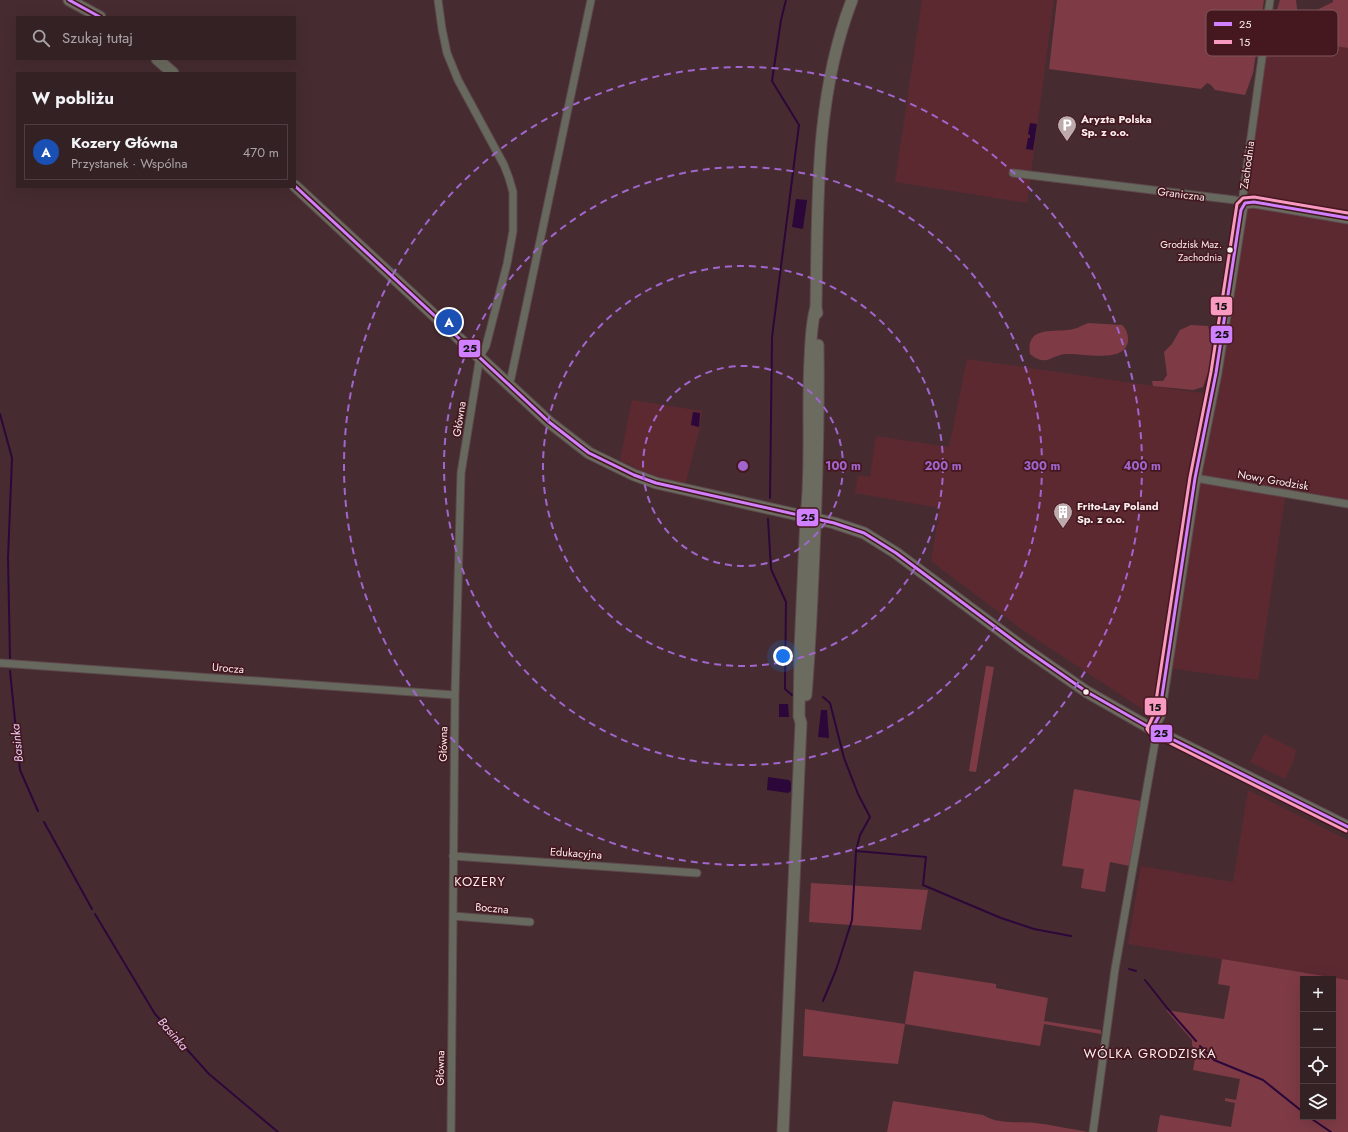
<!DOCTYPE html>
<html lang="pl">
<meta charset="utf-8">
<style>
body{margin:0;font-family:Jost,sans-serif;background:#3f2e31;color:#f1f3f6}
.controls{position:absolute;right:12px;bottom:12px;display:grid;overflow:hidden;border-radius:0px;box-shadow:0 4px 16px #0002}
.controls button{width:36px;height:36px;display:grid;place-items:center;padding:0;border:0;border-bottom:1px solid #4e3e41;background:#342124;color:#f1f3f6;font:20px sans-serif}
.you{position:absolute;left:783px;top:656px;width:14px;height:14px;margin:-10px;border:3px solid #fff;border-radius:50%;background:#1a73e8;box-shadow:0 0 0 6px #1a73e833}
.badge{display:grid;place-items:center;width:26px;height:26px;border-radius:50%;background:#bcaaac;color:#fff;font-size:13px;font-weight:700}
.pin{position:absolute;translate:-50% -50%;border:2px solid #fff;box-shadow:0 1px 4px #0006}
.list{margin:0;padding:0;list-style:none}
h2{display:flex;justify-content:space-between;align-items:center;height:52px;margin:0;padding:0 16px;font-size:17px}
h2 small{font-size:13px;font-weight:400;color:#a9a3a6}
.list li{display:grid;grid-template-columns:26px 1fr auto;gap:12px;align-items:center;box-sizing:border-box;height:56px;margin:0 8px 8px;padding:0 8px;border:1px solid #4e3e41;border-radius:0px}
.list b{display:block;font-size:15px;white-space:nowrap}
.list p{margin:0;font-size:13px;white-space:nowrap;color:#a9a3a6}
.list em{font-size:13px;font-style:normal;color:#a9a3a6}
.icon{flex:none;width:22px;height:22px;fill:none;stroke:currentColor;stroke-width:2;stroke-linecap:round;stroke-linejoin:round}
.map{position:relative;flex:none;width:1348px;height:1132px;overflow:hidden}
.search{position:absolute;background:#342124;box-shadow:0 4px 16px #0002;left:16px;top:16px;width:280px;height:44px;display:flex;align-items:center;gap:10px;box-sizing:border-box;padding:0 14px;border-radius:0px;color:#a9a3a6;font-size:15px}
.panel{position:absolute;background:#342124;box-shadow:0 4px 16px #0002;left:16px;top:72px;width:280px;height:116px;border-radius:0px}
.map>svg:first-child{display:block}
.built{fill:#5c2931}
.green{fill:#7e3b46;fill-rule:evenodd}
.water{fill:#2c073a}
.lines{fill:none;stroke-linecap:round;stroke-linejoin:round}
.stream{stroke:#2c073a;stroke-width:2}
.street-casing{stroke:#5d494c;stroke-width:9}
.secondary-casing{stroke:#5d494c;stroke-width:13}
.street{stroke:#67695f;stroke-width:7}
.secondary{stroke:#6b6b60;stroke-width:11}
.bus-1-casing{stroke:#45171f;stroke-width:6}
.bus-2-casing{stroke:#45171f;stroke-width:6}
.bus-1{stroke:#d180ff;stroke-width:3}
.bus-2{stroke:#f99bc0;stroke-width:3}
.ring{fill:none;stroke:#a166cd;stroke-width:2;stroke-dasharray:7 5}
.bus-dot{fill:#fbeeef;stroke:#45171f;stroke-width:1.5}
.labels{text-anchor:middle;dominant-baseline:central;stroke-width:3.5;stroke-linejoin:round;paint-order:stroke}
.bus-label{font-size:10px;fill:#fbeeef;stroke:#45171f;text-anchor:end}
.poi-label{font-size:11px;font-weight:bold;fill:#fbeeef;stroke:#45171f;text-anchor:start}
.street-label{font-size:11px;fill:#fbeeef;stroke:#45171f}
.water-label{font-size:12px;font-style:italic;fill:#e9cff9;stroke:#45171f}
.quarter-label{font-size:13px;letter-spacing:1px;fill:#fbeeef;stroke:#45171f}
.key{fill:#45171f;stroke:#7c585d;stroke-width:1}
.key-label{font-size:11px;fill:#fbeeef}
.centre{fill:#a166cd;stroke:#45171f;stroke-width:2}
.ring-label{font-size:12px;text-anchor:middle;font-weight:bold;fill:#a166cd;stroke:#45171f;stroke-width:3.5;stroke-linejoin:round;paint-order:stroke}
.line-badge{stroke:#45171f;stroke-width:1.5}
.pale-badge-label{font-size:11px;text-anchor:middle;font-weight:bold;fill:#111}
</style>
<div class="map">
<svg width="1348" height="1132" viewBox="0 0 1348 1132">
<rect width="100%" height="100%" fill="#462c30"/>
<!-- built -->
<path class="built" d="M 922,0 L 1054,0 L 1027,203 L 895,182 Z
M 1269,36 L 1348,48 L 1348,502 L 1286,491 L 1258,680 L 1159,667 L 1153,709 L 1147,712 L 1024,631 L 931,561 L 940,508 L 855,493 L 858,475 L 870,477 L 876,436 L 949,447 L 967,359 L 1216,395 Z
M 632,400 L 702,411 L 699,431 L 685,486 L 639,470 L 620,460 Z
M 1264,734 L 1296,750 L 1294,760 L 1285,779 L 1250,762 Z
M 1248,790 L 1348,840 L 1348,980 L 1128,944 L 1141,866 L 1233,882 Z"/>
<!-- green -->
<path class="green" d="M 1057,0 L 1264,0 L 1253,73 L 1245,95 L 1215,90 L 1211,85 L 1207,83 L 1201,89 L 1049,69 Z
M 1280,0 L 1296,0 L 1298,17 L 1309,14 L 1333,2 L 1333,0 L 1348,0 L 1348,48 L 1269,36 Z
M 1088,323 L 1122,325 C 1127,330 1128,334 1128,341 C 1125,364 1083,353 1067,354 C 1052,354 1047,368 1030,354 C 1026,327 1050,332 1067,330 C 1075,330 1081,326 1088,323 Z
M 1191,325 L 1208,326 C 1215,348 1211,366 1203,387 L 1193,390 L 1153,386 L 1152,381 L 1163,381 L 1167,375 L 1164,352 L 1172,344 L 1180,330 Z
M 986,666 L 994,667 L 976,772 L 969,771 Z
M 1074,789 L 1141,801 L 1130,866 L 1110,862 L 1105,892 L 1081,888 L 1084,869 L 1062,866 Z
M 811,883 L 928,890 L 921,930 L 809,922 Z
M 1222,959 L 1348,980 L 1348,1132 L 1157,1132 L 1160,1115 L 1231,1127 L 1235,1103 L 1225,1101 L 1225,1098 L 1236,1100 L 1240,1079 L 1193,1070 L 1196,1053 L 1192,1045 L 1192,1040 L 1166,1010 L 1224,1019 L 1230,986 L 1218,984 ZM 1303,979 L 1333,979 L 1333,1117 L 1303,1117 Z
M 914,971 L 996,984 L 996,988 L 1048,998 L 1044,1021 L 1101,1030 L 1101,1034 L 1044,1024 L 1040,1046 L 905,1024 L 898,1064 L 803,1056 L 805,1009 L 905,1024 Z
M 893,1101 L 983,1115 C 999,1125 1018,1121 1035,1123 C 1053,1125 1070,1129 1088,1132 L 887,1132 Z"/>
<!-- water -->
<path class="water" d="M 1030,123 L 1037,124 L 1033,150 L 1026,149 L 1028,138 L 1030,138 L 1030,135 L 1028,134 Z
M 796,199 L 807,200 L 803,229 L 792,227 Z
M 693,412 L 700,413 L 699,427 L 691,425 Z
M 779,704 L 788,704 L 789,717 L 779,717 Z
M 821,710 L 827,710 L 829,738 L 818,737 Z
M 768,777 L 789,780 L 791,782 L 791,791 L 788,793 L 767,790 Z"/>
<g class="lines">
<!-- stream -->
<path class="stream" d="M 0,414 L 12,458 L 8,558 L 10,658
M 770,498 L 772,337 L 799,125 L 772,81 L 781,20 L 786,0
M 768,519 L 771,569 L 786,602 L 785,682 L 785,689 L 792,695
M 10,671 L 20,770 L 38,811
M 823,697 L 830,703 L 844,758 L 858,794 L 870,817 L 860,835 L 856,851 L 926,857 L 923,885 L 1001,918 L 1034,929 L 1071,936
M 44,822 L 92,909
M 95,914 L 155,1014 L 209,1074 L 278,1132
M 1129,969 L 1136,971
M 1145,980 L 1168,1009 L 1196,1041
M 823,1001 L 836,970 L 852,920 L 856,851
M 1200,1046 L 1214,1060 L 1263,1080 L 1303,1112
M 1309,1117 L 1331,1132"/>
<!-- street casing -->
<g class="street-casing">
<path id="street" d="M 438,0 L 442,29 L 447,53 L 458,80 L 504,165 L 509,178 L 513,192 L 513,231 L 507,264 L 486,346 L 480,356 L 461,473 L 455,695 L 451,1132
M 1013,173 L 1235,200 L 1245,203
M 1245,203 L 1243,195 L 1270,0
M 508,385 L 511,378 L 591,0
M 1195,478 L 1348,504
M 0,663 L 455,695
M 453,856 L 697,873
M 453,916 L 530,922
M 1093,1132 L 1115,969 L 1157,731"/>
</g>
<!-- secondary casing -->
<g class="secondary-casing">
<path id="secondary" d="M 69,0 L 100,17
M 157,59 L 173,73
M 295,186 L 549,422 L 589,453 L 634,475 L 656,483 L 834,523 L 864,533 L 896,553 L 1025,649 L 1087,692 L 1152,729 L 1348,827
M 817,313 L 816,307 C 818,204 814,98 852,0
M 806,695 C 810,647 812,600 814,552 C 817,483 819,414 818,345
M 1152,729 L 1159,716 L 1195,478 L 1216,373 L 1242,206 L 1245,203 L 1254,202 L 1348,218
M 783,1132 L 801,723 L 799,716 L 800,649 L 806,517 C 812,465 807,411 810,359 C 811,341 811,324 816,307"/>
</g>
<!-- street -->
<use href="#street" class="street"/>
<!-- secondary -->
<use href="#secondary" class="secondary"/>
<!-- bus-1 casing -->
<g class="bus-1-casing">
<path id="bus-1" d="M 69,0 L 100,17
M 295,186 L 549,422 L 589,453 L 634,475 L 656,483 L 834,523 L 864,533 L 896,553 L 1025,649 L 1087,692 L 1152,729 L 1348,827
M 1245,203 L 1254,202 L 1348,218
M 1152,729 L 1159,716 L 1195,478 L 1216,373 L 1241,210 L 1245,203"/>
</g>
<!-- bus-2 casing -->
<g class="bus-2-casing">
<path id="bus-2" d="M 1346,831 L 1150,733 L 1147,729 L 1154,714 L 1190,477 L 1211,372 L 1237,204 L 1243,198 L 1254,197 L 1348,213"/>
</g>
<!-- bus-1 -->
<use href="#bus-1" class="bus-1"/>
<!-- bus-2 -->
<use href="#bus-2" class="bus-2"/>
</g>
<!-- distance rings -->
<g class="ring">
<circle cx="743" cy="466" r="100"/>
<circle cx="743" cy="466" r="200"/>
<circle cx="743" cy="466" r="299"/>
<circle cx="743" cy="466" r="399"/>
</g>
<!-- icons -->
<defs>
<g id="parking-pin" transform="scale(1)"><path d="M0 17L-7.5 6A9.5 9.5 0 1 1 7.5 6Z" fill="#bcaaac" stroke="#45171f"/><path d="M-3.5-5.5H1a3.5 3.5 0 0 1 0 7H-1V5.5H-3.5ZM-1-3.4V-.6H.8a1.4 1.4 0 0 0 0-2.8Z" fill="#fff"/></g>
<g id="building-pin" transform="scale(1)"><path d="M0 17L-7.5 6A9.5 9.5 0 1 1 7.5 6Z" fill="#bcaaac" stroke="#45171f"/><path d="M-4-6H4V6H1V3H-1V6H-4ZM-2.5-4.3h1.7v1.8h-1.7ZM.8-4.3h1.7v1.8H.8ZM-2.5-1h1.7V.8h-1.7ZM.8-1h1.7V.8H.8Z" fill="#fff"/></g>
</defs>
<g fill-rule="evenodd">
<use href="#parking-pin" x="1067" y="125"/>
<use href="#building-pin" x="1063" y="512"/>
</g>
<!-- markers -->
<g class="bus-dot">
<circle cx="1230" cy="250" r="3.5"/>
<circle cx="1086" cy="692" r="3.5"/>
</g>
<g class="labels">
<!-- bus labels -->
<g class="bus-label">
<text x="1222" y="244">Grodzisk Maz.<tspan x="1222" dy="13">Zachodnia</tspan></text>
</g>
<!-- poi labels -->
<g class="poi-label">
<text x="1081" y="119">Aryzta Polska<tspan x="1081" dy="13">Sp. z o.o.</tspan></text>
<text x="1077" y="506">Frito-Lay Poland<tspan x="1077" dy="13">Sp. z o.o.</tspan></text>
</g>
<!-- street labels -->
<g class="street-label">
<text transform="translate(1247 165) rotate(-82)">Zachodnia</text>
<text transform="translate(1181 194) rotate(7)">Graniczna</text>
<text transform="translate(459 419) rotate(-81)">Główna</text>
<text transform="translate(1273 480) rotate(10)">Nowy Grodzisk</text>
<text transform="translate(228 668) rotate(4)">Urocza</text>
<text transform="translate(443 744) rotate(-89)">Główna</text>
<text transform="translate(576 853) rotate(4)">Edukacyjna</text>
<text transform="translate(492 908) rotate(5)">Boczna</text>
<text transform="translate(440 1068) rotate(-89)">Główna</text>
</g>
<!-- water labels -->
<g class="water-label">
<text transform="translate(17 743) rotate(-96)">Basinka</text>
<text transform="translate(173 1034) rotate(49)">Basinka</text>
</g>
<!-- quarter labels -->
<g class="quarter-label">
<text x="480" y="881">KOZERY</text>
<text x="1150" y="1053">WÓLKA GRODZISKA</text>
</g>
</g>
<!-- legend -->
<rect x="1206" y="10" width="132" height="46" rx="6" class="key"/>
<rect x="1214" y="22" width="18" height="4" fill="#d180ff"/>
<rect x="1214" y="40" width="18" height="4" fill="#f99bc0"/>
<g class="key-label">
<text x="1239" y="28">25</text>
<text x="1239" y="46">15</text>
</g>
<circle cx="743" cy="466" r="6" class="centre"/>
<g class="ring-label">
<text x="843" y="470">100 m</text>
<text x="943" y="470">200 m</text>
<text x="1042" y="470">300 m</text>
<text x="1142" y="470">400 m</text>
</g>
<g class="line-badge">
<rect x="1210" y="296" width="23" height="20" rx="4" fill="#f99bc0"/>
<rect x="1210" y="325" width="23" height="19" rx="4" fill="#d180ff"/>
<rect x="458" y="339" width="23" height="19" rx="4" fill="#d180ff"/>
<rect x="796" y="508" width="23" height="19" rx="4" fill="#d180ff"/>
<rect x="1144" y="697" width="23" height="19" rx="4" fill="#f99bc0"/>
<rect x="1150" y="724" width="23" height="19" rx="4" fill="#d180ff"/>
</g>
<g class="pale-badge-label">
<text x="1221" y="310">15</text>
<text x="1222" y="338">25</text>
<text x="470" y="352">25</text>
<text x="808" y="521">25</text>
<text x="1155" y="711">15</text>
<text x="1161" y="737">25</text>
</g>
</svg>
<div class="controls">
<button>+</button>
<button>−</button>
<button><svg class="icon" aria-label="locate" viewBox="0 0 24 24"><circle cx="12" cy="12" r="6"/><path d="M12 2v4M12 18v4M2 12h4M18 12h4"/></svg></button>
<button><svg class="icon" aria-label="layers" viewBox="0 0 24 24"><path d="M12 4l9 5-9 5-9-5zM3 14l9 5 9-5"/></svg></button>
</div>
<div class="you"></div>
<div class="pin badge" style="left:449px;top:322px;background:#1a4fb4">A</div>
<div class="search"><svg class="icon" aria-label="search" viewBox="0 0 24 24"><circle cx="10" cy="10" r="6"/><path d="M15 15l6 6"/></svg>Szukaj tutaj</div>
<section class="panel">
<h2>W pobliżu<small></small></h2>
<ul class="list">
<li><span class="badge" style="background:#1a4fb4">A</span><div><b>Kozery Główna</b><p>Przystanek · Wspólna</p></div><em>470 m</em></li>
</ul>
</section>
</div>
